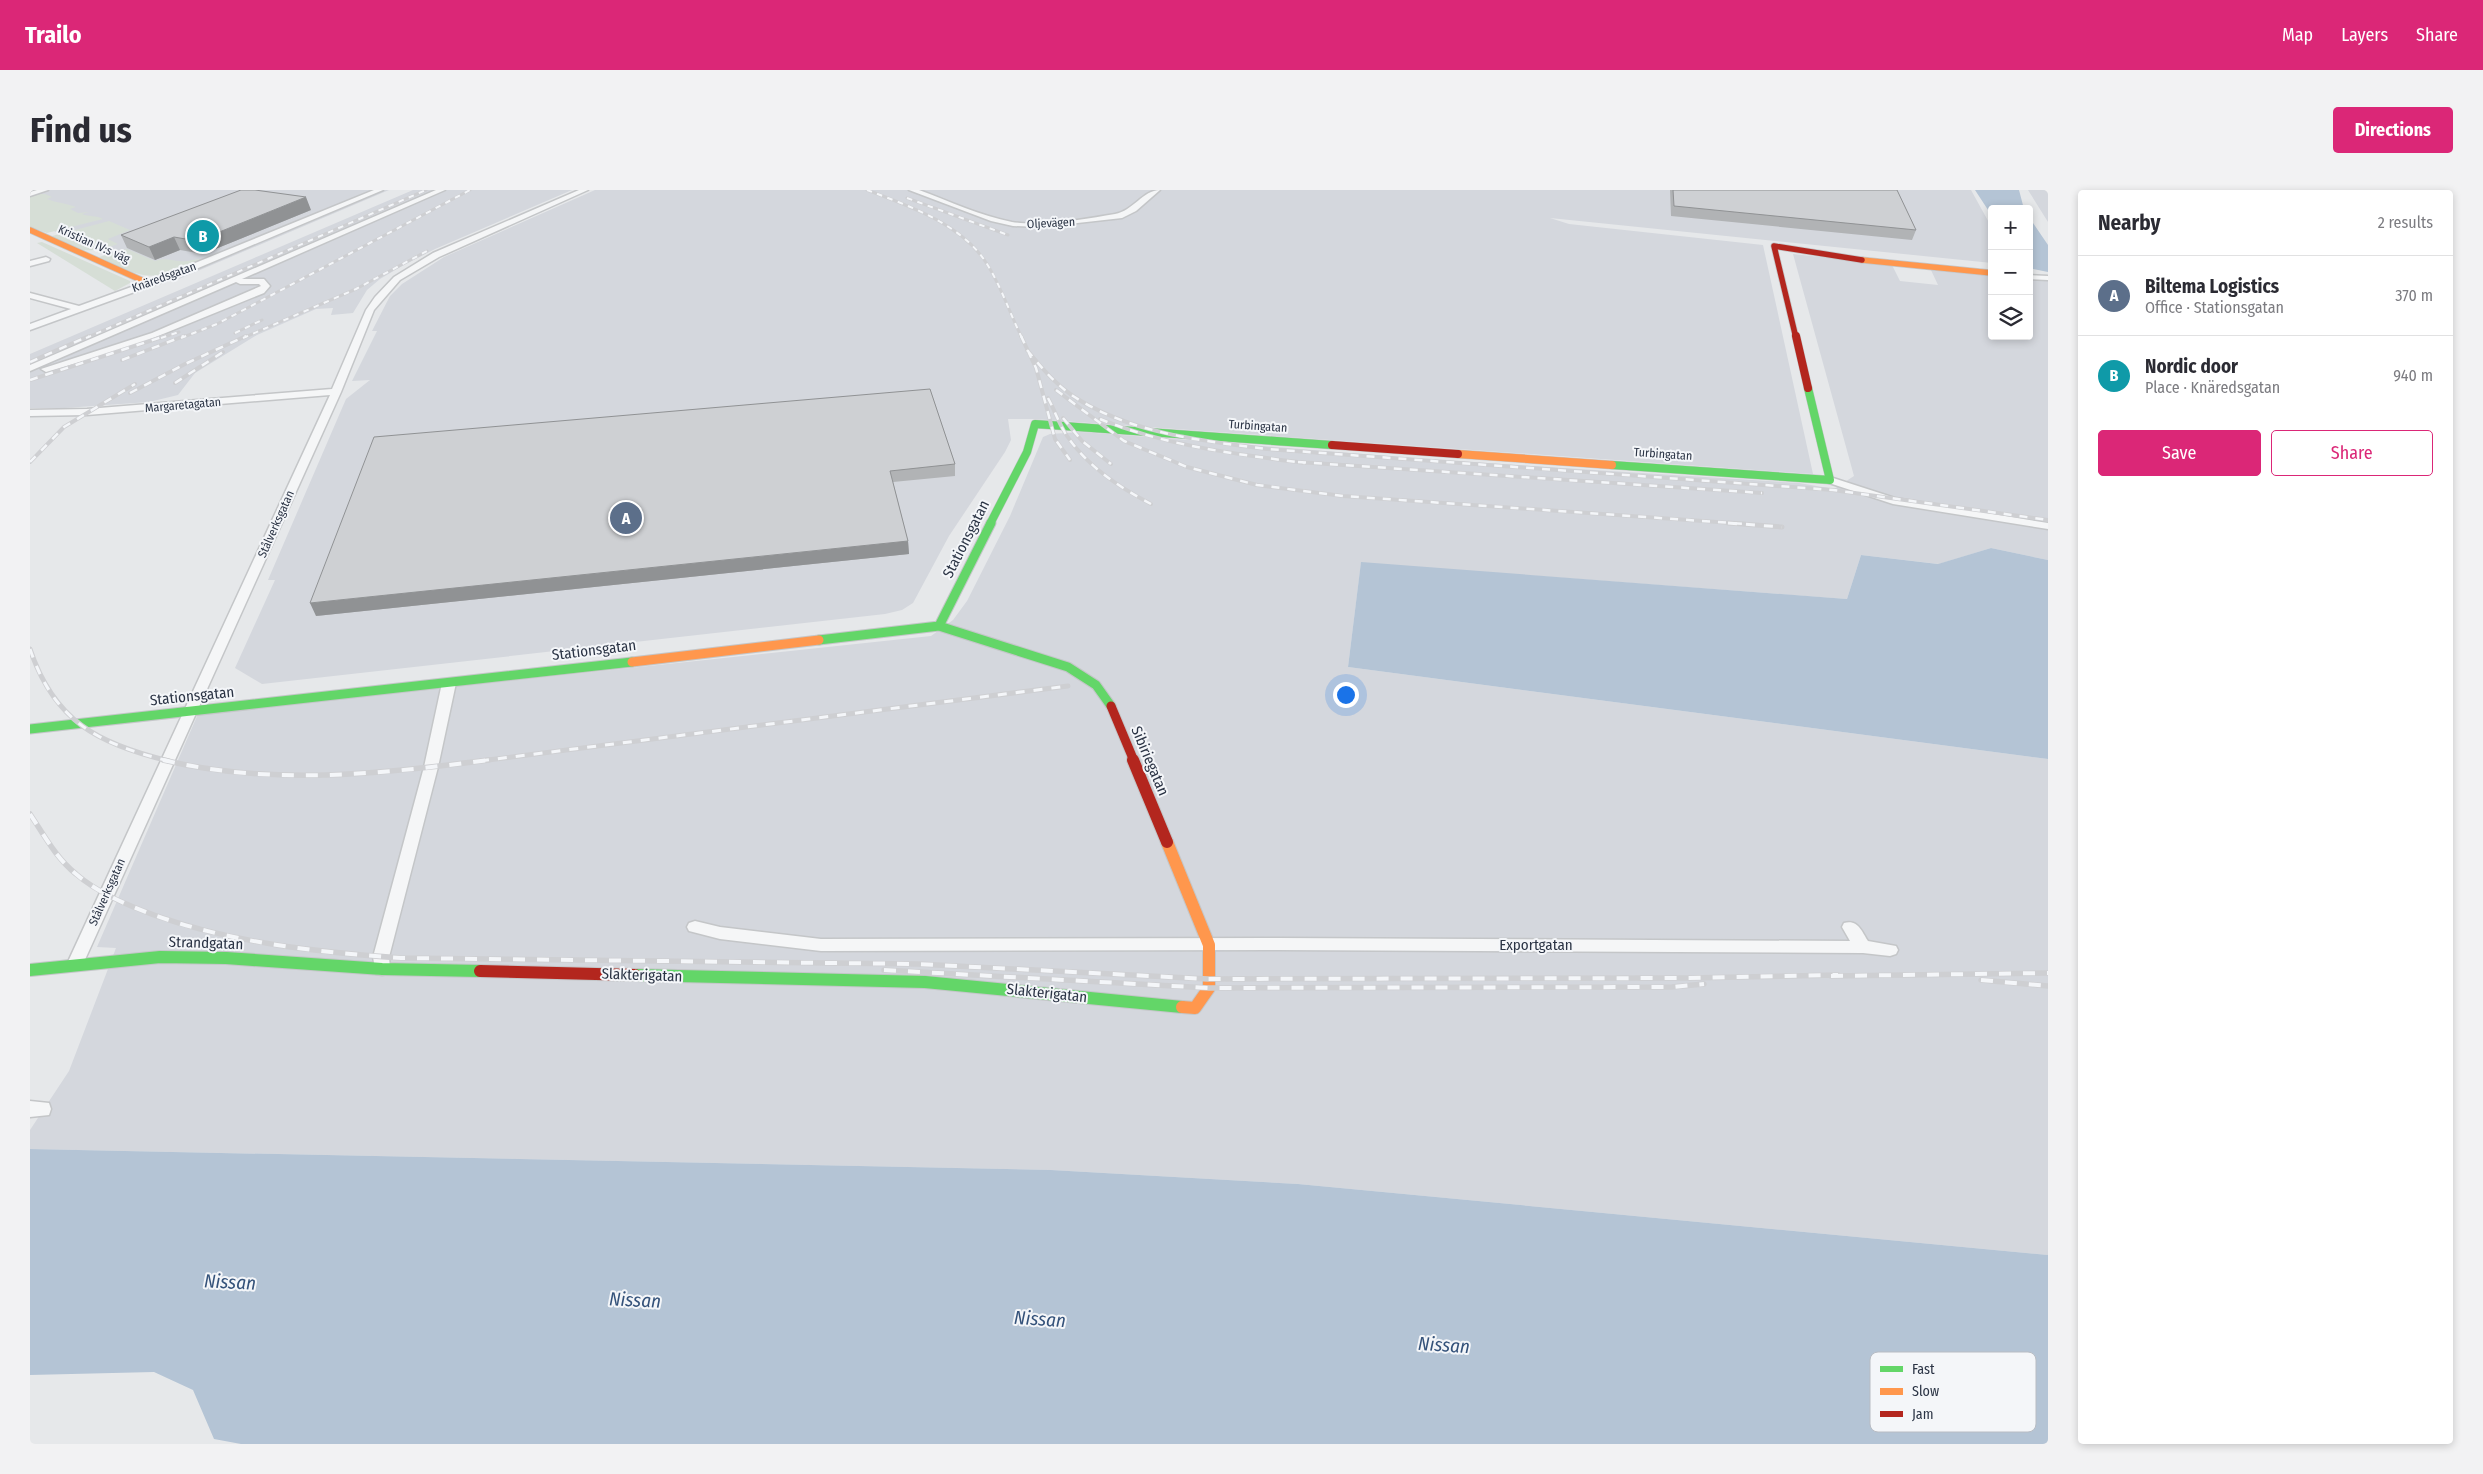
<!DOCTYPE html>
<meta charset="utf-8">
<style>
body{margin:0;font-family:"Fira Sans Condensed",sans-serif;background:#f2f2f3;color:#2b2b33}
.controls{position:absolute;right:15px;top:15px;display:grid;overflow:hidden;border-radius:5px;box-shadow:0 2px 8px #0003}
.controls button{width:45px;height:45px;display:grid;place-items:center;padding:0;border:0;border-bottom:1px solid #e1e1e2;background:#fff;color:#2b2b33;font:25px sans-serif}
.you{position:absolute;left:1315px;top:504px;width:18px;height:18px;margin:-12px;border:4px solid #fff;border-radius:50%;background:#1a73e8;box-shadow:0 0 0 8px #1a73e833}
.badge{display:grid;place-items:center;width:32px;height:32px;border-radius:50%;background:#db2777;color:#fff;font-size:16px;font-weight:700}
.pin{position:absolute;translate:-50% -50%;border:2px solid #fff;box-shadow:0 1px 5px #0006}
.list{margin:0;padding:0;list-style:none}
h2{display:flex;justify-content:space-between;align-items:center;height:65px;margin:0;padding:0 20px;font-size:21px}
h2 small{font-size:16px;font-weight:400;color:#7c7c81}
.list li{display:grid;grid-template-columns:32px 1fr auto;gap:15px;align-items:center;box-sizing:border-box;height:80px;padding:0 20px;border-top:1px solid #e1e1e2}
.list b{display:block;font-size:19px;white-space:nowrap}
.list p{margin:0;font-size:16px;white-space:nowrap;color:#7c7c81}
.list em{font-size:16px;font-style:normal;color:#7c7c81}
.actions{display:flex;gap:10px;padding:15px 20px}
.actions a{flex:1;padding:11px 0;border:1px solid #db2777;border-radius:5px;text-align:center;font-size:18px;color:#db2777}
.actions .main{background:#db2777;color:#fff}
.icon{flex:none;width:28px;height:28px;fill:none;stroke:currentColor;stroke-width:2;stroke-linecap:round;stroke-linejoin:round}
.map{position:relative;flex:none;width:2018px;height:1254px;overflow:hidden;border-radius:5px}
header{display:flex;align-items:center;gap:30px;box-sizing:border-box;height:70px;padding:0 25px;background:#db2777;color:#fff}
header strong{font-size:24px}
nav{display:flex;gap:28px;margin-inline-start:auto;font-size:18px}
.intro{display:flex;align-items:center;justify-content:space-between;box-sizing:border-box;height:120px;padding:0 30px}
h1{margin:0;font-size:35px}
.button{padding:12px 22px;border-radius:5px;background:#db2777;color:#fff;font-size:18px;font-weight:700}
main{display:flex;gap:30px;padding:0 30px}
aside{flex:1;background:#fff;border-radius:5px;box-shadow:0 2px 8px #0003}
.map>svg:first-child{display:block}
.built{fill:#d4d7dd}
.green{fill:#d6ded6}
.water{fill:#b4c4d5}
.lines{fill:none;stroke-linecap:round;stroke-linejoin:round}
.street-casing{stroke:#c4c6c8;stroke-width:3}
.fast-far2-casing{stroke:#c4c6c8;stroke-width:9}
.fast-far1-casing{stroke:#c4c6c8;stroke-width:11}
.fast-casing{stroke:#c4c6c8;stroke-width:14}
.slow-far3-casing{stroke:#c4c6c8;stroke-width:7}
.slow-far2-casing{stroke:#c4c6c8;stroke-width:9}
.slow-far1-casing{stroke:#c4c6c8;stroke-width:11}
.slow-casing{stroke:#c4c6c8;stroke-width:14}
.jam-far3-casing{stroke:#c4c6c8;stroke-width:7}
.jam-far2-casing{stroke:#c4c6c8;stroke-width:9}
.jam-far1-casing{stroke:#c4c6c8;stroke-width:11}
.jam-casing{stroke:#c4c6c8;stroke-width:14}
.street{fill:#f5f6f7;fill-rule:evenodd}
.fast-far2{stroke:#63d668;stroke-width:8}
.fast-far1{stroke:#63d668;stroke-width:9}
.fast{stroke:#63d668;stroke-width:12}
.slow-far3{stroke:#ff974d;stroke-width:5.5}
.slow-far2{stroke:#ff974d;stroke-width:8}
.slow-far1{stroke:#ff974d;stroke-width:9}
.slow{stroke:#ff974d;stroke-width:12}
.jam-far3{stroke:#b3261e;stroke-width:5.5}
.jam-far2{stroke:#b3261e;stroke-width:8}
.jam-far1{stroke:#b3261e;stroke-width:9}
.jam{stroke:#b3261e;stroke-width:12}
.rail-far3-casing{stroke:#cecfd2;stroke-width:3}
.rail-far2-casing{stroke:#cecfd2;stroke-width:4}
.rail-far1-casing{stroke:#cecfd2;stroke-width:5}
.rail-casing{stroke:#cecfd2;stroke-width:5.5}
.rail-far3{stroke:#f4f6f9;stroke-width:2;stroke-dasharray:5.5;stroke-linecap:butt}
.rail-far2{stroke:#f4f6f9;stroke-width:2.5;stroke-dasharray:8;stroke-linecap:butt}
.rail-far1{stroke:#f4f6f9;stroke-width:3;stroke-dasharray:9;stroke-linecap:butt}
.rail{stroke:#f4f6f9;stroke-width:4;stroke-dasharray:12;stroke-linecap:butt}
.wall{fill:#b1b3b5}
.shaded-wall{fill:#909294}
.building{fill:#ced0d3;stroke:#909294}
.labels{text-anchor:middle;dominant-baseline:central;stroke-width:4;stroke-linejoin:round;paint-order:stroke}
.far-street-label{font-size:12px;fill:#2b3445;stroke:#f4f6f9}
.street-label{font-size:15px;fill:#2b3445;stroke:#f4f6f9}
.near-water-label{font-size:19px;font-style:italic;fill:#34527a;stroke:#f4f6f9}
.key{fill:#f4f6f9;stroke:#b8bcc3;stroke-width:1}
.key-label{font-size:14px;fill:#2b3445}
</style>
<header>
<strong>Trailo</strong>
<nav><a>Map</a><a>Layers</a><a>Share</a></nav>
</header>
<div class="intro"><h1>Find us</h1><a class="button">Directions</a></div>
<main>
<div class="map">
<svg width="2018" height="1254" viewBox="0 0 2018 1254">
<rect width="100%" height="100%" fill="#e6e8ea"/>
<!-- built -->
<path class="built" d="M 0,0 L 359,0 L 144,91 L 0,31 Z
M 383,0 L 542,0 L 405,59 L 372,76 L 350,89 L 337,100 L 323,123 L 301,125 L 303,118 L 286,119 L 227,145 L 165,183 L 148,205 L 119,212 L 35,218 L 0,218 L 0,164 Z
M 565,0 L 1941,0 L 1962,38 L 1962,73 L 1520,28 L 1539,34 L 1733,55 L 1783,284 L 1004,229 L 978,229 L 981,250 L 975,262 L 919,346 L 883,413 L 872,420 L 855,424 L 232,494 L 205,478 L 245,390 L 238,390 L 316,209 L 340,190 L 322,191 L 347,141 L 342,141 L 360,106 L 372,94 L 414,67 Z
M 1998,0 L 2018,0 L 2018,32 Z
M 1763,64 L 1862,75 L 1870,91 L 1908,95 L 1900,78 L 1962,85 L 1962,146 L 1999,146 L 1999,89 L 2018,91 L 2018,370 L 1961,358 L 1909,374 L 1831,365 L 1817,409 L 1331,373 L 1318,477 L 2018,569 L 2018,1065 L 1268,994 L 1021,980 L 0,959 L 0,940 L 39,881 L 86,758 L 67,757 L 168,524 L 901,446 L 923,430 L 937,411 L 980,326 L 1013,247 L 1020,244 L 1051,242 L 1159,250 L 1394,269 L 1769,293 L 1804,299 L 1824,286 Z"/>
<!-- green -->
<path class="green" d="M 3,4 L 15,4 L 22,7 L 17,9 C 27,13 36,13 46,17 L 40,19 L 48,23 L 59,22 L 52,24 C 59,27 66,25 73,29 L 17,43 L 0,37 L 0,5 Z
M 79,31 L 100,40 L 78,49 L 88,54 C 60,63 48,64 22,46 Z
M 12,52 L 100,91 L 100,93 L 85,101 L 7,53 Z
M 97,59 L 125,71 C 137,66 145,73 157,71 C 163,70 166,69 173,69 C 121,91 120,92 69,67 Z"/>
<!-- water -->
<path class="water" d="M 1945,0 L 1989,0 L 1994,19 L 1962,19 L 1962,26 Z
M 1999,27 L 2018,55 L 2018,82 L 1999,78 Z
M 1961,358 L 2018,370 L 2018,569 L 1318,477 L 1331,372 L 1817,409 L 1831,365 L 1908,374 Z
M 0,959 L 1021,980 L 1268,994 L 2018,1065 L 2018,1254 L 211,1254 L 184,1249 L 163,1200 L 124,1182 L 0,1185 Z"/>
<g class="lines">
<!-- street casing -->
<g class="street-casing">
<path id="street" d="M 7,0 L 18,0 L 0,6 L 0,2 Z
M 344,0 L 353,0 L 154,84 L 0,140 L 0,134 L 41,119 L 0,108 L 0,103 L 49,116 L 148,80 Z
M 406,0 L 415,0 L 212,89 L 234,89 L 240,96 L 234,103 L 101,157 L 16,182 L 11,179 L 122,143 L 231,96 L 229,94 L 210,94 L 206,92 L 0,181 L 0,175 Z
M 549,0 L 558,0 L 409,67 L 370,90 L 344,120 L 311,202 L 53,774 L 51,778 L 45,780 L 39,778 L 37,774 L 300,205 L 57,225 L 0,226 L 0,220 L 57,219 L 302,199 L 336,120 L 345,107 L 364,87 L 403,63 Z
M 879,0 L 889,0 C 919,11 951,26 982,32 C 1012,37 1055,29 1085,24 C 1103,21 1113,0 1130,0 L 1106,21 L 1092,28 L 1012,37 L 983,36 L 961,31 Z
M 16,67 L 20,69 L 19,71 L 0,76 L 0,71 Z
M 1999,85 L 2018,86 L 2018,90 L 1999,89 Z
M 1800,287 L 1865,308 L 2018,333 L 2018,339 L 1863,314 L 1796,292 L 1796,288 Z
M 419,489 L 426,493 L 408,577 L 359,767 L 360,779 L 358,784 L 352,785 L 346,784 L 343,767 L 394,577 L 412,493 Z
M 665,731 L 690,737 L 791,749 L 1249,748 L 1820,751 L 1812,737 L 1814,733 C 1828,729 1832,742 1838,751 L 1866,756 L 1868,760 L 1866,764 L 1860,766 L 1833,763 L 1249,760 L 791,761 L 690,749 L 659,741 L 657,737 L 659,733 Z
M 0,911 L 19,913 L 21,919 L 19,925 L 0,927 Z"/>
</g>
<!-- fast-far2 casing -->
<g class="fast-far2-casing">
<path id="fast-far2" d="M 1582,275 L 1800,290 L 1778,198
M 960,334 L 997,262 L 1005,234 L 1302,255"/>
</g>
<!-- fast-far1 casing -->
<g class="fast-far1-casing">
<path id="fast-far1" d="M 909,436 L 961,333
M 789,450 L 909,436 L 1038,477 L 1066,495 L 1081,516
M 0,539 L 602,472"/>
</g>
<!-- fast casing -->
<g class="fast-casing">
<path id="fast" d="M 0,780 L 130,767 L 196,768 L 352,779 L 450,781
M 605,785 L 895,792 L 1152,817"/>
</g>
<!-- slow-far3 casing -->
<g class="slow-far3-casing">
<path id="slow-far3" d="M 0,40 L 118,93
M 1832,70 L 1962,83"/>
</g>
<!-- slow-far2 casing -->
<g class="slow-far2-casing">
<path id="slow-far2" d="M 1428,264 L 1582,275"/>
</g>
<!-- slow-far1 casing -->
<g class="slow-far1-casing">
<path id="slow-far1" d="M 602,472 L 789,450"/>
</g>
<!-- slow casing -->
<g class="slow-casing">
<path id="slow" d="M 1137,652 L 1179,755 L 1179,798 L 1165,818 L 1152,817"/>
</g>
<!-- jam-far3 casing -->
<g class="jam-far3-casing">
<path id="jam-far3" d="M 1766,148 L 1744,56 L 1832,70"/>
</g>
<!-- jam-far2 casing -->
<g class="jam-far2-casing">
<path id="jam-far2" d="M 1766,146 L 1778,198
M 1302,255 L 1428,264"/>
</g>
<!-- jam-far1 casing -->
<g class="jam-far1-casing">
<path id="jam-far1" d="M 1081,516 L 1104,571"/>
</g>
<!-- jam casing -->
<g class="jam-casing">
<path id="jam" d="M 1103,570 L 1137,652
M 450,781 L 605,785"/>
</g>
<!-- street -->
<use href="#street" class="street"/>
<!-- fast-far2 -->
<use href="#fast-far2" class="fast-far2"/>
<!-- fast-far1 -->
<use href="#fast-far1" class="fast-far1"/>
<!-- fast -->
<use href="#fast" class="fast"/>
<!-- slow-far3 -->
<use href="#slow-far3" class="slow-far3"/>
<!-- slow-far2 -->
<use href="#slow-far2" class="slow-far2"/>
<!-- slow-far1 -->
<use href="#slow-far1" class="slow-far1"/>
<!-- slow -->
<use href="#slow" class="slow"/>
<!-- jam-far3 -->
<use href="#jam-far3" class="jam-far3"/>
<!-- jam-far2 -->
<use href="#jam-far2" class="jam-far2"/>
<!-- jam-far1 -->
<use href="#jam-far1" class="jam-far1"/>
<!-- jam -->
<use href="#jam" class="jam"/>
<!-- rail-far3 casing -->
<g class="rail-far3-casing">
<path id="rail-far3" d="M 837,0 C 879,16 932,34 957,74 C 971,96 980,124 992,148
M 877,8 L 978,45
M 205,143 L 232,130
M 56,148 L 396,0
M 131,148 L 149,142
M 151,148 L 187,134 L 440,0
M 213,148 L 326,99 L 397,61"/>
</g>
<!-- rail-far2 casing -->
<g class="rail-far2-casing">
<path id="rail-far2" d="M 991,146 L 1006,178 L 1025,249 L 1040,270
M 997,160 C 1011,177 1024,193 1043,206 C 1099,243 1172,251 1237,259 L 1803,300 L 2018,330
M 92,170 L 154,146
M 0,172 L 59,146
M 0,190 L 135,146
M 145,193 L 193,162
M 1026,200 L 1094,251 L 1157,277 L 1227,295 L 1313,306 L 1716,334
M 100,203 L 155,174 L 216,146
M 1018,208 C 1025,221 1029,234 1037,246 C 1058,277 1089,297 1121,314
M 1033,228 L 1052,251 L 1081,274
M 1070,229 C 1136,256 1205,264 1275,273
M 0,272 L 34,237 L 105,194
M 1268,272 L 1732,303"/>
</g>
<!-- rail-far1 casing -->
<g class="rail-far1-casing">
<path id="rail-far1" d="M 1698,333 L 1752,337
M 0,459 C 24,531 68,554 139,571
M 450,571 L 1038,496"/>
</g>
<!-- rail casing -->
<g class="rail-casing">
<path id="rail" d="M 133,570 C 242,596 350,584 459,570
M 0,624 C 14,645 26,668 46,684 C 68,703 97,715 124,725 C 203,753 287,762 371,768 L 888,774 L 1178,789 L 1659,788 L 1808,785
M 854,780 L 1179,798 L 1642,797 L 1674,794
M 1801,786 L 2018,783
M 1951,790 L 2018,796"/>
</g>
<!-- rail-far3 -->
<use href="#rail-far3" class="rail-far3"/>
<!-- rail-far2 -->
<use href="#rail-far2" class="rail-far2"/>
<!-- rail-far1 -->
<use href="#rail-far1" class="rail-far1"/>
<!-- rail -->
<use href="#rail" class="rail"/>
</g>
<!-- wall -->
<path class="wall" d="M 1640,0 L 1867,0 L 1886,40 L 1882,50 L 1641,26 Z
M 281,20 L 173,64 L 150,60 L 125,70 L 97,58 L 91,45 Z
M 900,199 L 925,274 L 925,286 L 863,292 L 878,351 L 879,364 L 286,426 Z"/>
<!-- shaded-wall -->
<path class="shaded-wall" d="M 276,7 L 281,20 L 173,64 L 167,51 Z
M 144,47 L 150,60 L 125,70 L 119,57 Z
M 878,351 L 879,364 L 286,426 L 280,413 Z"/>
<!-- building -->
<path class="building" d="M 211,0 L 225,0 L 276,7 L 167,51 L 144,47 L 119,57 L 91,45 Z
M 1643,0 L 1867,0 L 1886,40 L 1644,16 Z
M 900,199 L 925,274 L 860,281 L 878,351 L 280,413 L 344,247 Z"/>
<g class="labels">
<!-- far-street labels -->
<g class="far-street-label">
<text transform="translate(1021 33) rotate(-3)">Oljevägen</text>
<text transform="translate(64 54) rotate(24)">Kristian IV:s väg</text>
<text transform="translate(134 87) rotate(-20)">Knäredsgatan</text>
<text transform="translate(153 215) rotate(-5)">Margaretagatan</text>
<text transform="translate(1228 236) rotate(4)">Turbingatan</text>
<text transform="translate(1633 264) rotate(4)">Turbingatan</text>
<text transform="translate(246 334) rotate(-66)">Stålverksgatan</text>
<text transform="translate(77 702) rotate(-66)">Stålverksgatan</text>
</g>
<!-- street labels -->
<g class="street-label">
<text transform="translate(936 349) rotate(-63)">Stationsgatan</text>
<text transform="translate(564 460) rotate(-7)">Stationsgatan</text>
<text transform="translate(162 506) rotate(-6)">Stationsgatan</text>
<text transform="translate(1120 571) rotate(67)">Sibiriegatan</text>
<text transform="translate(176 753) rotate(2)">Strandgatan</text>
<text x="1506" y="755">Exportgatan</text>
<text transform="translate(612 785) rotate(2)">Slakterigatan</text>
<text transform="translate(1017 803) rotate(6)">Slakterigatan</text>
</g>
<!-- near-water labels -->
<g class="near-water-label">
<text transform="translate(200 1092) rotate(3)">Nissan</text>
<text transform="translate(605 1110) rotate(3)">Nissan</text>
<text transform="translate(1010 1129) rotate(4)">Nissan</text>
<text transform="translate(1414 1155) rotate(4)">Nissan</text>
</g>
</g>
<!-- legend -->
<rect x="1840" y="1162" width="166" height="80" rx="8" class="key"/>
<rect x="1850" y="1176" width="23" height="6" fill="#63d668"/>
<rect x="1850" y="1198" width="23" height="7" fill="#ff974d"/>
<rect x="1850" y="1221" width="23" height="6" fill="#b3261e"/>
<g class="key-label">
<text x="1882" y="1184">Fast</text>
<text x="1882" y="1206">Slow</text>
<text x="1882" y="1229">Jam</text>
</g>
</svg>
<div class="controls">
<button>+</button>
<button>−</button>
<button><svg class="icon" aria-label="layers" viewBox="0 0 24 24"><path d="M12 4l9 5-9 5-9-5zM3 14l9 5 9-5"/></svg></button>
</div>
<div class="you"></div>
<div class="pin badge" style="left:596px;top:328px;background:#5c6f8a">A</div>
<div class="pin badge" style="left:173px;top:46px;background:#0f9aa8">B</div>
</div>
<aside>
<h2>Nearby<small>2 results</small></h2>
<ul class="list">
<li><span class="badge" style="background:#5c6f8a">A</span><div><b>Biltema Logistics</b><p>Office · Stationsgatan</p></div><em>370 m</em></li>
<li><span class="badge" style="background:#0f9aa8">B</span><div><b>Nordic door</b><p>Place · Knäredsgatan</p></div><em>940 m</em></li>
</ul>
<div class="actions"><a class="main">Save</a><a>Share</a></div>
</aside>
</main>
